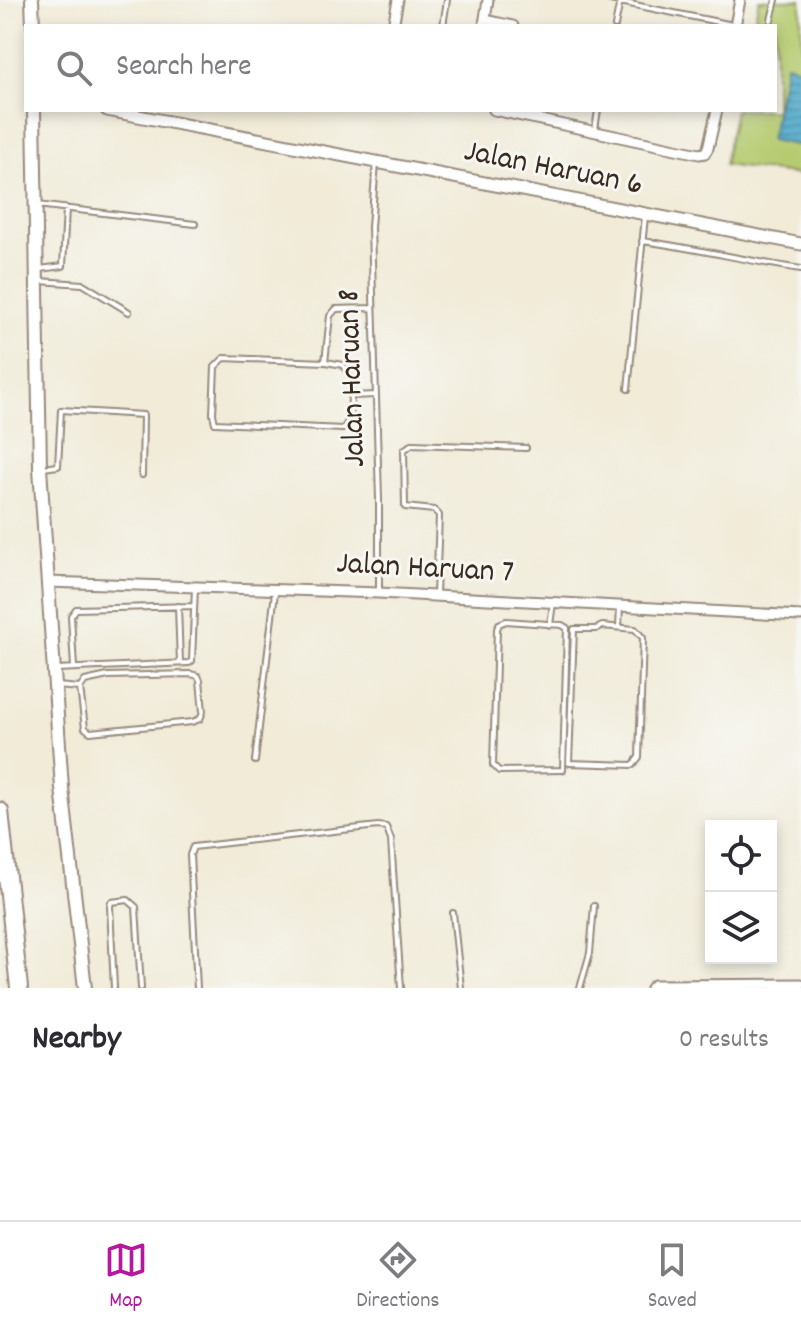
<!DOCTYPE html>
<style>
body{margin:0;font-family:Dekko,sans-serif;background:#f2f2f3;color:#2b2b33}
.controls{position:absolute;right:24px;bottom:24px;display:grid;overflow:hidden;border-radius:0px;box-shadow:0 4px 12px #0003}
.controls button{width:72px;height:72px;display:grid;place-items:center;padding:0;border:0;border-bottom:2px solid #e1e1e2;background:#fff;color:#2b2b33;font:40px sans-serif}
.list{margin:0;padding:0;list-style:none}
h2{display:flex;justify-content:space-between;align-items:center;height:104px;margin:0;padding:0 32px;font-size:34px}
h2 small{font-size:26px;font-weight:400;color:#7c7c81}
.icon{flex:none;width:44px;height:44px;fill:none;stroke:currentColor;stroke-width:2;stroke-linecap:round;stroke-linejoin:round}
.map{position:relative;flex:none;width:801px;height:988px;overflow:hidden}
.search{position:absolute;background:#fff;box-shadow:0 4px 12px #0003;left:24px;right:24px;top:24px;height:88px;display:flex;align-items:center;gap:20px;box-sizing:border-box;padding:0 28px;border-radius:0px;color:#7c7c81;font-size:30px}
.sheet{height:232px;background:#fff}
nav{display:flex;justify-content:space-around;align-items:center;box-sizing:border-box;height:112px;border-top:2px solid #e1e1e2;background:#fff;font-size:22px;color:#7c7c81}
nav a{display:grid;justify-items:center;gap:4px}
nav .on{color:#b5179e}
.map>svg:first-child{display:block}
.garden{fill:#b5cb70;stroke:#787a47;stroke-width:2}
.water{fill:url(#water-rules);stroke:#436874;stroke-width:2}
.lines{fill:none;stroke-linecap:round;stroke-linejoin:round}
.service-casing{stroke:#968a7b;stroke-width:8}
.minor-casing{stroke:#968a7b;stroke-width:13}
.tertiary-casing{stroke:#968a7b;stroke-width:15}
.secondary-casing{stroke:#968a7b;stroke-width:16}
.motorway-casing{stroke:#968a7b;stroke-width:20}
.service{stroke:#fff;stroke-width:4}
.minor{stroke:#fff;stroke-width:9}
.tertiary{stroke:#fff;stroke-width:11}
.secondary{stroke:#fff;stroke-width:12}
.motorway{stroke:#fff;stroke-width:16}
.labels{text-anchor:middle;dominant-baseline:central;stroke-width:6;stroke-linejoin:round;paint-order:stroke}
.street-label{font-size:32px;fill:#3b2a1e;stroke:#f6f6f2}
</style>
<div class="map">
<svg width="801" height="988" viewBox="0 0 801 988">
<defs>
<pattern id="water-rules" width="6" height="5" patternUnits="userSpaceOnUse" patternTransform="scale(2)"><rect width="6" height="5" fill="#4ba6c9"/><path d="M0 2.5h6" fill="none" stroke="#4087a3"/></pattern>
</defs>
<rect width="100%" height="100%" fill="#f6f6f2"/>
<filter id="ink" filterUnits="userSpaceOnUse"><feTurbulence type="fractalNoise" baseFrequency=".0125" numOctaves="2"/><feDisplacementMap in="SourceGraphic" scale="16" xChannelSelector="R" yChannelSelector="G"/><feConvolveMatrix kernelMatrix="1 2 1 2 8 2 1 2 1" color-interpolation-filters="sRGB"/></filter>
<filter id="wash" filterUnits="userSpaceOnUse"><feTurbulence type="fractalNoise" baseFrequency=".006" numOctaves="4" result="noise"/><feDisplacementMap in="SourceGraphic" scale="32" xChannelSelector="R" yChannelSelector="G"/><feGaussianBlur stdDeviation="1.8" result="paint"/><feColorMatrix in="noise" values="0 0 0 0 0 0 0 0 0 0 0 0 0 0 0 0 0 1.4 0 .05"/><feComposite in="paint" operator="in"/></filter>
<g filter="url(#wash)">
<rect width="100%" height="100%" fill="#f1ebd8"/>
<!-- garden -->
<path class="garden" d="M 759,0 L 801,0 L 801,175 L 724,165 L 735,110 L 775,110 L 775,26 L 753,26 Z"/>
<!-- water -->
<path class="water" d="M 786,64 L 801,68 L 801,146 L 770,140 Z"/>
</g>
<g filter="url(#ink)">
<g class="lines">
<!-- service casing -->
<g class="service-casing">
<path id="service" d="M 610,0 L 733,25
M 771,20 L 776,0
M 443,26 L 447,0
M 615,26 L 620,1
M 595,129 L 598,110
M 376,163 L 371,227 L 379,499 L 379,590
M 37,205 L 195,224
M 642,241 C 695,248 747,261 801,269
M 40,269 L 63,266 L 66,208
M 39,281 L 83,284 L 129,312
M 373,308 L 336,309 L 330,316 L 325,362 L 224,358 L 215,367 L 213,414 L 215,423 L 343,429 L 350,419 L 351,396 L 376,395
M 326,362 L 343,365 L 350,377 L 351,396
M 628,389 L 645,216
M 43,468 L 58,466 L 61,410 L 143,415 L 142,475
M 436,595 L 439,515 L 434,510 L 405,507 L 404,450 L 412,444 L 526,448
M 178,606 L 180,663
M 506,621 L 562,625 L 567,628 L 563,770 L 499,771 L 493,765 L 497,629 L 499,624 Z
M 550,625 L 553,603
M 602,626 L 635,629 L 643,638 L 639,757 L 633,765 L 569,763 L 574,629 L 596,629 Z
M 619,627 L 620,606
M 74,667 L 71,616 L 76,609 L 194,606
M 56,669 L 189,663 L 192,661 L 195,587
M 57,686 L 80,688 L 85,681 L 108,676 L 191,674 L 198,676 L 200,680 L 203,712 L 200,719 L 192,722 L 90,732 L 85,728 L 80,688
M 255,761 L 275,592
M 453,913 L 461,988
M 114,988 L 110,906 L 111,902 L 128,900 L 136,907 L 141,988
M 197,988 L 190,855 L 193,847 L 378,826 L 386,827 L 391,840 L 401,988
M 580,988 L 590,953 L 594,906"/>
</g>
<!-- minor casing -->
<g class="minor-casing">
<path id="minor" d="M 485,20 L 513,26
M 484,24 L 488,0
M 393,26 L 398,0
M 735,26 L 740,0
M 494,110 L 699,154 L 705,153 L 708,148 L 717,110
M 47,582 L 379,593 L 801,616
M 651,988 L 654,985 L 801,984"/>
</g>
<!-- tertiary casing -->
<g class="tertiary-casing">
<path id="tertiary" d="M 107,110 L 801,244"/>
</g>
<!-- secondary casing -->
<g class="secondary-casing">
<path id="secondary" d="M 32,0 L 33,26
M 34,110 L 40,468 L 62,788 L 85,988"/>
</g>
<!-- motorway casing -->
<g class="motorway-casing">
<path id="motorway" d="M 0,811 L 19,988"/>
</g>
<!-- service -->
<use href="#service" class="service"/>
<!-- minor -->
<use href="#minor" class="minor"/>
<!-- tertiary -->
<use href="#tertiary" class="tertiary"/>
<!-- secondary -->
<use href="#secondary" class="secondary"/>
<!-- motorway -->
<use href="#motorway" class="motorway"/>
</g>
</g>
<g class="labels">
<!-- street labels -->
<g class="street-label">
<text transform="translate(553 170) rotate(11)">Jalan Haruan 6</text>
<text transform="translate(354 378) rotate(-92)">Jalan Haruan 8</text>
<text transform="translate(425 570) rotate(3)">Jalan Haruan 7</text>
</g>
</g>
</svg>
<div class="controls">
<button><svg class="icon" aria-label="locate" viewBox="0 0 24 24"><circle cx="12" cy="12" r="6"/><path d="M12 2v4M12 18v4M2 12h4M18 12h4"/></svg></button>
<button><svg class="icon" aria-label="layers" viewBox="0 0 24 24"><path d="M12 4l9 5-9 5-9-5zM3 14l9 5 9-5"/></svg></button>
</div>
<div class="search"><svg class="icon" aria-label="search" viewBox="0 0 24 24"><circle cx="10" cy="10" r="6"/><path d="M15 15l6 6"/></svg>Search here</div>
</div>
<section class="sheet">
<h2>Nearby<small>0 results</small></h2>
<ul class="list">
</ul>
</section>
<nav>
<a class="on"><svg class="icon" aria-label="map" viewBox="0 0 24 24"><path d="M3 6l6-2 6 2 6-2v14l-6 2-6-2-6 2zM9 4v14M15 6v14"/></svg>Map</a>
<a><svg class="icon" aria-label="directions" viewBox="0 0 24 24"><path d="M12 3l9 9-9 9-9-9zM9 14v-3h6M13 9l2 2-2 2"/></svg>Directions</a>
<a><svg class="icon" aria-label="saved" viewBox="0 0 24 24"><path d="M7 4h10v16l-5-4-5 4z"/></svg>Saved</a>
</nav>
